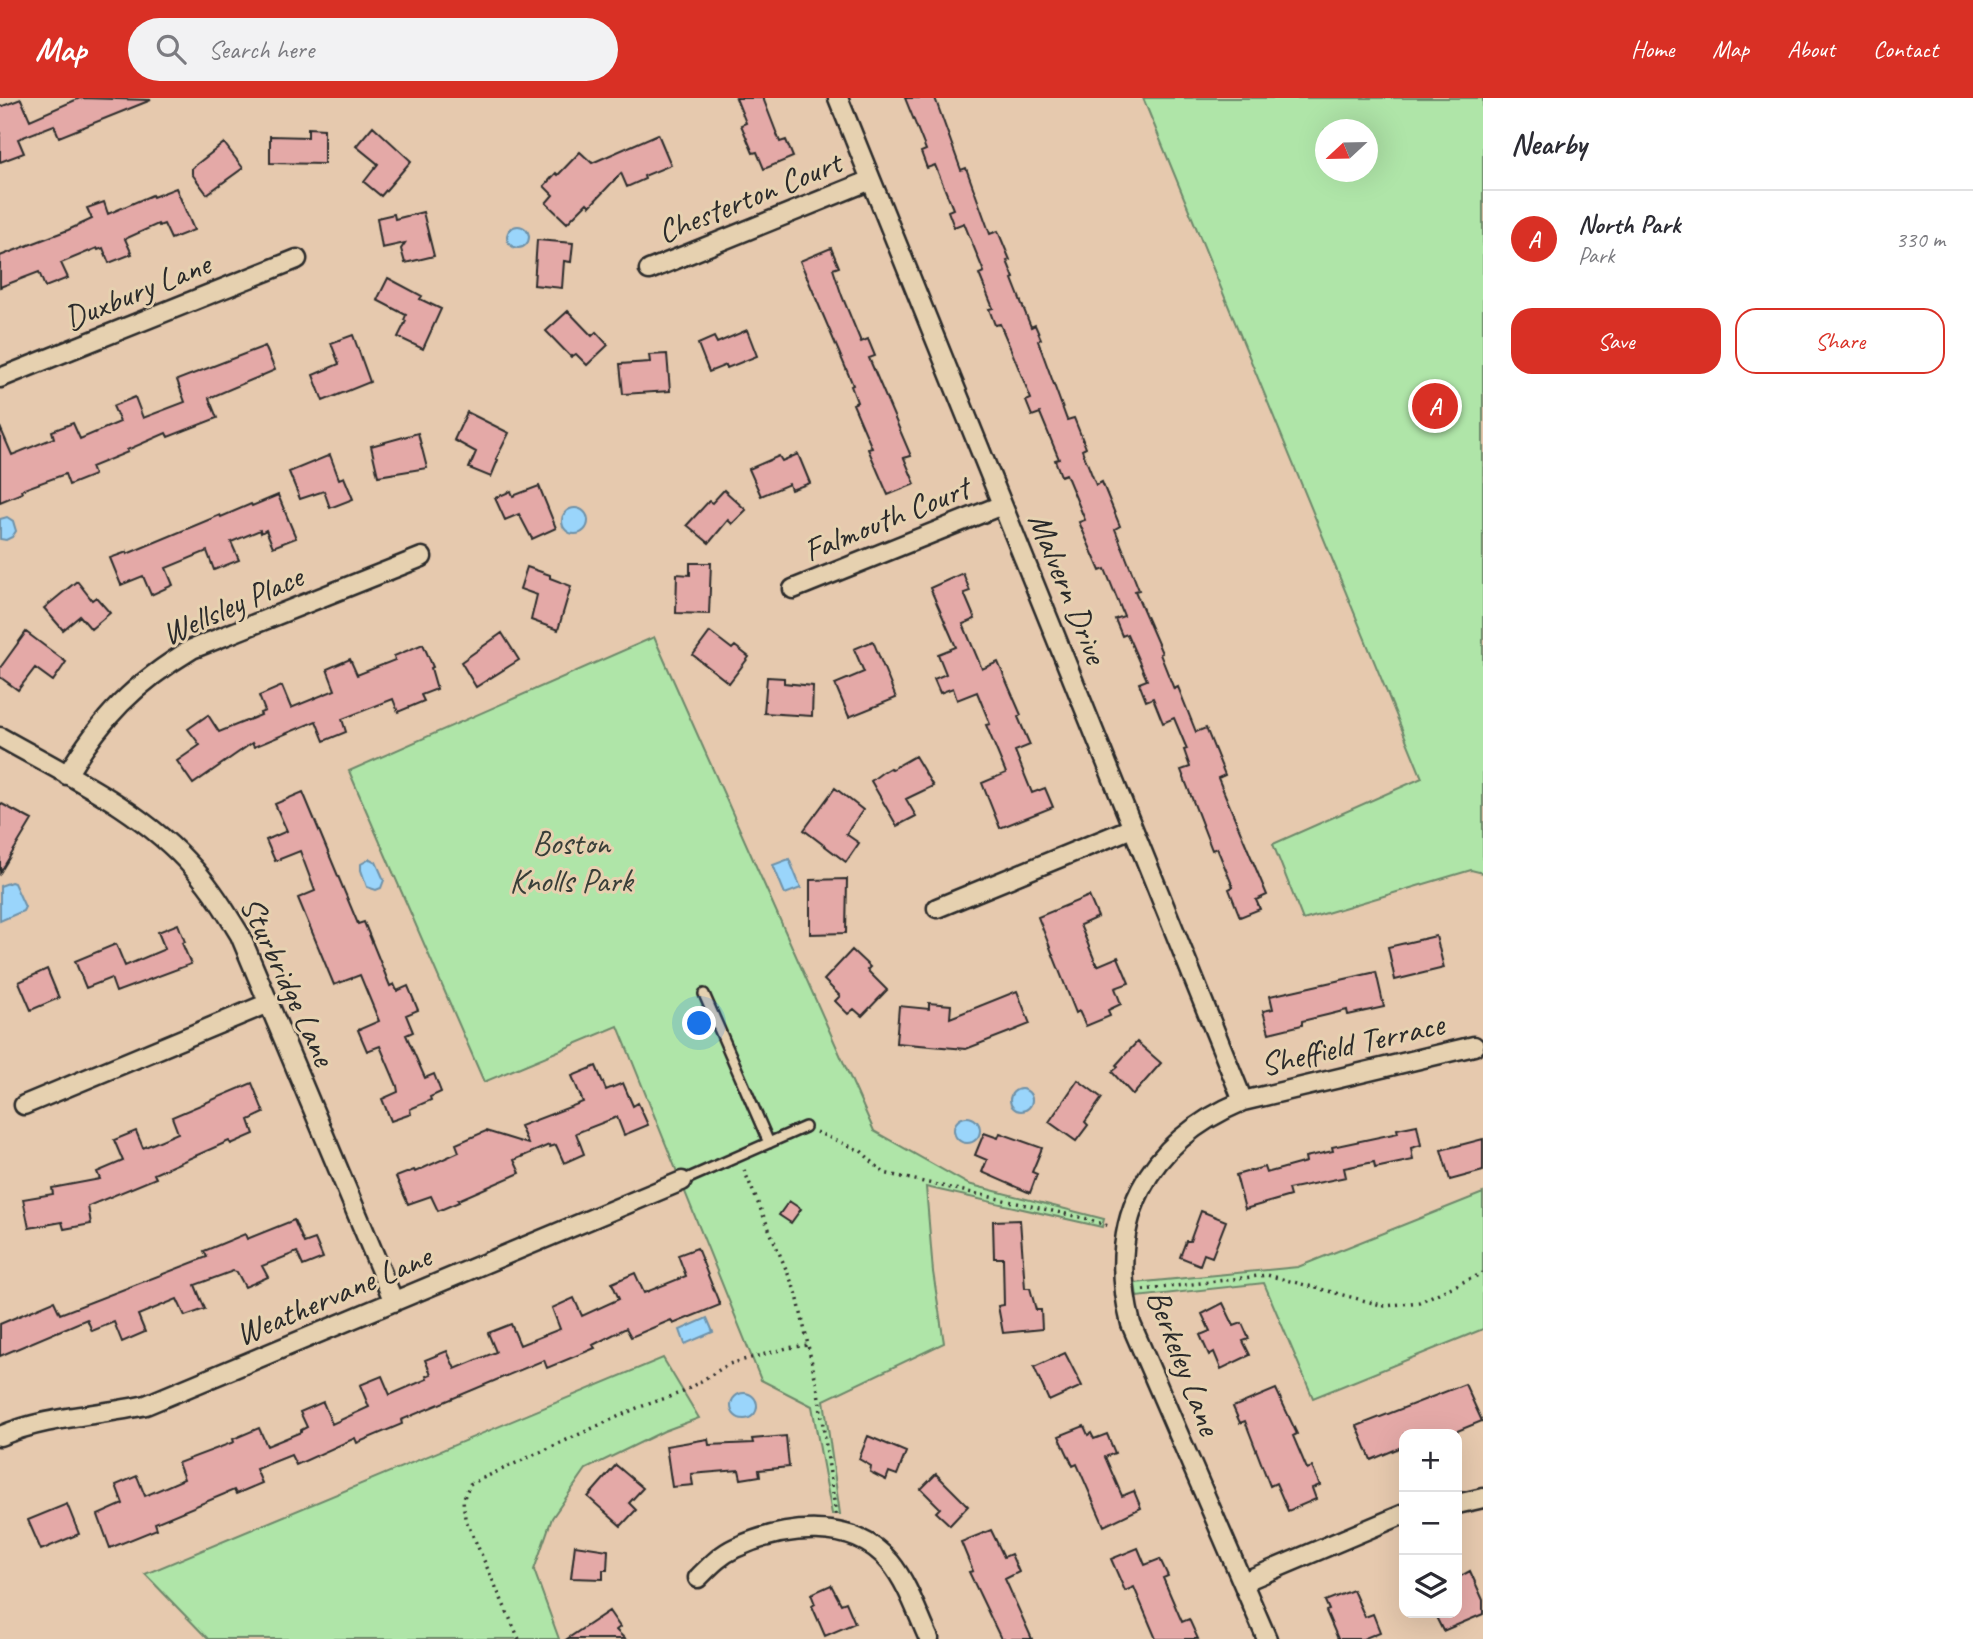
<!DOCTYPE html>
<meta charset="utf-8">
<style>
body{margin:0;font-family:Caveat,sans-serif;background:#f2f2f3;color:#2b2b33}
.controls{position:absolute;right:21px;bottom:21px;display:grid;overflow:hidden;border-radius:14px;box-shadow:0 7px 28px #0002}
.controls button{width:63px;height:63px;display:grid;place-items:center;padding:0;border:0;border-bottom:2px solid #e1e1e2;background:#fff;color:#2b2b33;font:35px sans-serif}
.compass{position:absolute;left:1315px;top:21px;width:63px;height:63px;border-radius:50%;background:#fff;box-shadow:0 7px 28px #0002;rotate:248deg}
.you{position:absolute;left:700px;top:926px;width:24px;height:24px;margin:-18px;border:5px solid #fff;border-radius:50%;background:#1a73e8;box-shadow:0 0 0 10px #1a73e833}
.badge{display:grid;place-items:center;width:46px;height:46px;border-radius:50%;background:#d93025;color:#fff;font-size:23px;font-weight:700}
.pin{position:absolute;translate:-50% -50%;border:4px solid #fff;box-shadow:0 2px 7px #0006}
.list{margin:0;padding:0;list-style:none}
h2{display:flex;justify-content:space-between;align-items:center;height:91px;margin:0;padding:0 28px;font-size:30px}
h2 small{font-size:23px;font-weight:400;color:#7c7c81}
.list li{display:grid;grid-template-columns:46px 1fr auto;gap:21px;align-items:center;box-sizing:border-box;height:98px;padding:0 28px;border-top:2px solid #e1e1e2}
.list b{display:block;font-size:26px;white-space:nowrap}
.list p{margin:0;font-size:23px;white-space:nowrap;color:#7c7c81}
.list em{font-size:23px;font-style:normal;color:#7c7c81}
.actions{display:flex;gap:14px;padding:21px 28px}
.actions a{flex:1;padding:16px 0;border:2px solid #d93025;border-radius:21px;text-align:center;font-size:24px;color:#d93025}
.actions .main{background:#d93025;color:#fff}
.icon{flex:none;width:38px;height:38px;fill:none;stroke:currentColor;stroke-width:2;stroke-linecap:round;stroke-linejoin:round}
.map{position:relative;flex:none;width:1483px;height:1541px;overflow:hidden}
header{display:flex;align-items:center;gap:42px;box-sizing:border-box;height:98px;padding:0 35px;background:#d93025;color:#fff}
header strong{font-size:33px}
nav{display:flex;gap:38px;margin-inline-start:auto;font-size:24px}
.search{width:490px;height:63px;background:#f2f2f3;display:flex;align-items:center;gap:18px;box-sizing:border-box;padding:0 24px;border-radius:38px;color:#7c7c81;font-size:26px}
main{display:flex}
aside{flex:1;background:#fff}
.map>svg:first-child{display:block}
.green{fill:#afe5a8;stroke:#6d886a;stroke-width:2;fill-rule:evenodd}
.water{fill:#9ad5fb;stroke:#6e91a8;stroke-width:2}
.building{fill:#e4a9a7;stroke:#2b2b2b;stroke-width:2}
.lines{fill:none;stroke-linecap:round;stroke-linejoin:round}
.lane-casing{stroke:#2b2b2b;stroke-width:14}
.street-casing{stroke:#2b2b2b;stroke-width:23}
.path{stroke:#2b2b2b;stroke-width:3.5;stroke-dasharray:2 5;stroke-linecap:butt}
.lane{stroke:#e6d1b0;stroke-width:9}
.street{stroke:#e6d1b0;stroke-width:18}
.labels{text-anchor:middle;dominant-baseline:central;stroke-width:6;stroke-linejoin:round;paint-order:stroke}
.street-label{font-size:33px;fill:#2b2b2b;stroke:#e6d1b0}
.park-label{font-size:33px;fill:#383e38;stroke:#e6d1b0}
</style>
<header>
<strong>Map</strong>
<div class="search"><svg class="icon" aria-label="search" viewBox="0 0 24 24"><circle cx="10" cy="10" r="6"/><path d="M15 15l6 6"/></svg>Search here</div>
<nav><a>Home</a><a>Map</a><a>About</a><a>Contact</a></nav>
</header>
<main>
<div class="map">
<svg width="1483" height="1541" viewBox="0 0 1483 1541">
<rect width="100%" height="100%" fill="#e6c9ae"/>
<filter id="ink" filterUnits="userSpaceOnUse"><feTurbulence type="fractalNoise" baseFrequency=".0143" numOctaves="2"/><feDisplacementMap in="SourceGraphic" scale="14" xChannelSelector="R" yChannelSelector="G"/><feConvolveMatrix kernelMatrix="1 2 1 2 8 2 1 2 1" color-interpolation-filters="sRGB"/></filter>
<g filter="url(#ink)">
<!-- green -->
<path class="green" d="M 1143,0 L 1483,0 L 1483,775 L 1471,772 L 1303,822 L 1273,746 L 1422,680 ZM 1325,32 L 1367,32 L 1367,74 L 1325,74 Z
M 654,539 L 874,1033 L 968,1086 L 1104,1121 L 1102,1129 L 926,1089 L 933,1174 L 944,1245 L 824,1302 L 840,1416 L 832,1416 L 812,1308 L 761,1282 L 618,928 L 484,984 L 349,673 Z
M 1483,1095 L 1483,1231 L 1313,1300 L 1264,1185 L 1137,1199 L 1135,1185 L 1298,1169 Z
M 663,1260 L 699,1320 L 664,1333 L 586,1371 L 552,1420 L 534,1472 L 559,1541 L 208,1541 L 145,1476 Z"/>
<!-- water -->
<path class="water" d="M507 139a11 11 0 1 1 22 0a11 11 0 1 1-22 0Z
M562 423a13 13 0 1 1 26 0a13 13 0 1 1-26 0Z
M 7,419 L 13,423 L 16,433 L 12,439 L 6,442 L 0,441 L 0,421 Z
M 370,761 L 376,764 L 384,782 L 381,790 L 376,792 L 367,789 L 361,772 L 361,766 Z
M 789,761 L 801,790 L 785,796 L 773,767 Z
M 11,784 L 14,785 L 25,809 L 23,813 L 0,823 L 0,788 Z
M1010 1002a11 11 0 1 1 22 0a11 11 0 1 1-22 0Z
M954 1032a13 13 0 1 1 26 0a13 13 0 1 1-26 0Z
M 707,1220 L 713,1234 L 685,1246 L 680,1232 Z
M731 1308a13 13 0 1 1 26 0a13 13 0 1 1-26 0Z"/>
<!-- building -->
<path class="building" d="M 80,0 L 151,2 L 59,39 L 54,27 L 18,41 L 24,55 L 0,64 L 0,9 L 21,1 L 30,22 Z
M 736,0 L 763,0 L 780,44 L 786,42 L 793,59 L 764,71 L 757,54 L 753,55 L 741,27 L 746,25 Z
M 905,0 L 935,0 L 961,72 L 966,70 L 990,136 L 998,133 L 1010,162 L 1007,163 L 1014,180 L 1012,181 L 1031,229 L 1035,227 L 1041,241 L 1038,243 L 1067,322 L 1074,320 L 1086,350 L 1082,352 L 1096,387 L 1102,384 L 1120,428 L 1115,431 L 1139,492 L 1135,493 L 1162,555 L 1160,556 L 1174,591 L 1178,589 L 1196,634 L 1206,630 L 1225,677 L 1218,680 L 1267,797 L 1256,802 L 1260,811 L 1240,819 L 1229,791 L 1233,789 L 1217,750 L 1212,752 L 1181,672 L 1190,669 L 1184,652 L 1187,651 L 1174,620 L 1163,625 L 1153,600 L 1146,603 L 1139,585 L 1147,582 L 1127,536 L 1122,538 L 1115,521 L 1124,518 L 1105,471 L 1100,473 L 1079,424 L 1085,422 L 1066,376 L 1061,378 L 1055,362 L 1059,361 L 1040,315 L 1032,318 L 1026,303 L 1031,301 L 1012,254 L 1000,226 L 995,227 L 989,211 L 993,210 L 979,176 L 984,174 L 964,125 L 954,129 L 948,113 L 953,111 L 935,67 L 927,70 L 921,54 L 926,52 Z
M 373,28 L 411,63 L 381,98 L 364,84 L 378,66 L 356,48 Z
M 308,30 L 324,31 L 324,66 L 270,65 L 270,38 L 308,39 Z
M 658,36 L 671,67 L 644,78 L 645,81 L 627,89 L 621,75 L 590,108 L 587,105 L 567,125 L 546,105 L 553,97 L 544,88 L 556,75 L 558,77 L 580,54 L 592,65 Z
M 224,45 L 243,70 L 207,96 L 192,76 L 192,70 Z
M 176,90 L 194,132 L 171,141 L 164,126 L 159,128 L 158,126 L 125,141 L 132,156 L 109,165 L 103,150 L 98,152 L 97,150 L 61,165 L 68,180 L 45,189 L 39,174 L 0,189 L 0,158 L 68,132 L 92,121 L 87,110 L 104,104 L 108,116 L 152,97 L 153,99 Z
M 423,114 L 434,158 L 405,165 L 401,151 L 405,145 L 382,150 L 377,120 L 394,116 L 395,121 Z
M 537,142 L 573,145 L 571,164 L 564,163 L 562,190 L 534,187 Z
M 831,150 L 839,169 L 833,171 L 842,198 L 861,244 L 868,241 L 875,258 L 869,260 L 911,358 L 904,360 L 915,386 L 888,397 L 868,351 L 872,350 L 853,306 L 857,304 L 851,288 L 853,287 L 800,163 Z
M 388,180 L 422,198 L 420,201 L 441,211 L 423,251 L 398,239 L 406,223 L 404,222 L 406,217 L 377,202 Z
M 568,213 L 592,238 L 596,234 L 608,247 L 587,267 L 576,256 L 571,259 L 546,233 Z
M 747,232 L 757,258 L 727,270 L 726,267 L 709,274 L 698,246 L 714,239 L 717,245 Z
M 353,237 L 370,284 L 323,303 L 313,277 L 339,266 L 331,245 Z
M 265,248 L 275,272 L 209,300 L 217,320 L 168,339 L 166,335 L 127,352 L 128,354 L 91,369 L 94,377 L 69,387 L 65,376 L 21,392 L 22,395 L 0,404 L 0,329 L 12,357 L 54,340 L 52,333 L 73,325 L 80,341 L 120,324 L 113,308 L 135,299 L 143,320 L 185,304 L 177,282 Z
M 667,256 L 670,293 L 623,296 L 620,266 L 650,264 L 649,257 Z
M 467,314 L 509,335 L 496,361 L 498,362 L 491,379 L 469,370 L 476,354 L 454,342 Z
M 418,335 L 427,370 L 378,378 L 371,348 Z
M 798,356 L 810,385 L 791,392 L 789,386 L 761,398 L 749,371 L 779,358 L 782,363 Z
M 330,357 L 339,381 L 344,379 L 353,401 L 330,410 L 324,393 L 300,401 L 289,374 Z
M 539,388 L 556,430 L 532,441 L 519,416 L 505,422 L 495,400 L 511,393 L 513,398 Z
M 724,392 L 746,412 L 732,426 L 728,422 L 709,445 L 687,427 L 709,403 L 712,405 Z
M 278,397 L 296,440 L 273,449 L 266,432 L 261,435 L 260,432 L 231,444 L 239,462 L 214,472 L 207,453 L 166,470 L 173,487 L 151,497 L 143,478 L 121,487 L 110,460 L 127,454 L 127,456 L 220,417 L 221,419 L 251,406 L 252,408 Z
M 690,465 L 711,465 L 709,516 L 676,515 L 677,476 L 690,477 Z
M 527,469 L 550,477 L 550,480 L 571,488 L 558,532 L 531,522 L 537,497 L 520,491 Z
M 963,475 L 970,493 L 964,495 L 975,521 L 963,526 L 982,571 L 998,564 L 1021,617 L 1018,619 L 1030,647 L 1015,653 L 1032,695 L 1045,690 L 1053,709 L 1000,730 L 982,685 L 1006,675 L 986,627 L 990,626 L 977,594 L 957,602 L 953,590 L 940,595 L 934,581 L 946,576 L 938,556 L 956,549 L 930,490 Z
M 77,483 L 92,502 L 96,499 L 110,515 L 91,531 L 80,518 L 63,532 L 44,510 Z
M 26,534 L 66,564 L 53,583 L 35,570 L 18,592 L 0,579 L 0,570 Z
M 710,534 L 732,551 L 735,548 L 749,559 L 729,585 L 693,557 Z
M 502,535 L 519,562 L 476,589 L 461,564 Z
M 873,543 L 896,600 L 849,619 L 835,586 L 864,574 L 854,551 Z
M 423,546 L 433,569 L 431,570 L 437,591 L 421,597 L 424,603 L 398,614 L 393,601 L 342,621 L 346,634 L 324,643 L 316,623 L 254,649 L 252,645 L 193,686 L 177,663 L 200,647 L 188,631 L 208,617 L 219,634 L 261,617 L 260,615 L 265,613 L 259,598 L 282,588 L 291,610 L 335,592 L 327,571 L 350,561 L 357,577 L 395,562 L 394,558 Z
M 767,579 L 784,580 L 784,585 L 813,588 L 812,618 L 764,615 Z
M 915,658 L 933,688 L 906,701 L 916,718 L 897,728 L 871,683 L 883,674 L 890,670 L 892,671 Z
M 835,690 L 863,712 L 846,736 L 859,745 L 846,764 L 804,732 Z
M 303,694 L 358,826 L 364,824 L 390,888 L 394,886 L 397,893 L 408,888 L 418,912 L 406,917 L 413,934 L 406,937 L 425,980 L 434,976 L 441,994 L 430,999 L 431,1002 L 410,1011 L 411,1016 L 391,1023 L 382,1001 L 398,994 L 397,988 L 380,948 L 367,953 L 358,932 L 379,923 L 360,877 L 334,887 L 298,800 L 315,793 L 300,753 L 275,763 L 266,742 L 287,733 L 275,706 Z
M 0,705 L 32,722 L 0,775 Z
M 847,781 L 846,835 L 810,836 L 810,782 Z
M 1089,798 L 1098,819 L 1080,827 L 1097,868 L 1118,859 L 1129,885 L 1115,890 L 1121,906 L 1108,912 L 1110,918 L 1086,928 L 1079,913 L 1076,915 L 1038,819 Z
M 178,826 L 185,844 L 182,845 L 191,866 L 116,894 L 111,880 L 86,890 L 75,863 L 116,846 L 125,868 L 165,851 L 158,834 Z
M 1436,838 L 1444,870 L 1395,882 L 1388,849 Z
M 852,852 L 870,869 L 867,872 L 887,892 L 862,918 L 854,911 L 848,916 L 835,903 L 840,898 L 824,882 Z
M 47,871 L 59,900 L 31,912 L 19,884 Z
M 1376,874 L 1384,909 L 1348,917 L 1347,912 L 1327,917 L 1302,923 L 1302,927 L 1269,935 L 1263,913 L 1273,911 L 1270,898 Z
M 1017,893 L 1030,926 L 966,951 L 896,945 L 899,908 L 929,911 L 929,905 L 951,907 L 950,920 Z
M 1137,944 L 1161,965 L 1133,997 L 1112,974 L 1118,969 L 1116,967 Z
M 596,968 L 606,992 L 623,985 L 633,1008 L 638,1005 L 648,1027 L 624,1037 L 617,1019 L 576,1035 L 584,1056 L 564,1065 L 556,1047 L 550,1049 L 549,1047 L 514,1062 L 520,1075 L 458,1102 L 459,1104 L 438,1113 L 431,1098 L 408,1106 L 396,1079 L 414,1072 L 415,1074 L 459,1054 L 456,1046 L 486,1033 L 528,1046 L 520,1028 L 583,1004 L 572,978 Z
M 1078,982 L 1102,1000 L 1085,1024 L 1088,1027 L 1076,1043 L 1049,1024 Z
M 252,985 L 264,1015 L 249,1022 L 254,1036 L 231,1046 L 229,1043 L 154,1076 L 156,1080 L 88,1108 L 91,1126 L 64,1131 L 62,1124 L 29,1130 L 23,1101 L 53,1096 L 52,1090 L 100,1081 L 97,1074 L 123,1063 L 114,1042 L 136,1033 L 143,1050 L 178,1035 L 172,1019 Z
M 1417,1027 L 1421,1047 L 1411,1050 L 1413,1062 L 1375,1070 L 1374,1064 L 1344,1070 L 1346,1079 L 1288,1091 L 1290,1098 L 1245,1111 L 1236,1077 L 1264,1069 L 1266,1075 L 1306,1064 L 1305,1059 L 1333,1053 L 1332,1049 L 1398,1035 L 1397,1031 Z
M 984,1035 L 998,1040 L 1000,1035 L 1042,1050 L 1032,1074 L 1037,1076 L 1030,1095 L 982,1074 L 987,1062 L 975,1057 Z
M 1483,1041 L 1483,1073 L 1450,1082 L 1441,1052 Z
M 789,1103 L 801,1111 L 791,1125 L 779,1117 Z
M 1201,1113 L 1226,1123 L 1212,1159 L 1204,1156 L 1200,1167 L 1180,1159 L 1186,1143 L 1190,1143 Z
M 294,1122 L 304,1145 L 315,1141 L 323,1160 L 303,1168 L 297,1154 L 262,1168 L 268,1179 L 245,1189 L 237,1174 L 233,1173 L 195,1187 L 205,1211 L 185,1218 L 177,1201 L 138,1217 L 145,1234 L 122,1244 L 114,1224 L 92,1233 L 87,1221 L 0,1258 L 0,1226 L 54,1203 L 60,1216 L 207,1159 L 204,1153 L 245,1136 L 247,1141 Z
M 1020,1122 L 1025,1190 L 1030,1190 L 1036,1212 L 1041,1212 L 1042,1231 L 1003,1235 L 998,1208 L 1004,1207 L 1003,1160 L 994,1160 L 993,1123 Z
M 697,1150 L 720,1207 L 673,1226 L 671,1222 L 631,1239 L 626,1230 L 593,1247 L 595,1250 L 547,1270 L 544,1262 L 401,1322 L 402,1326 L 357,1345 L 355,1340 L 296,1367 L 291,1357 L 256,1371 L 262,1385 L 236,1396 L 234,1392 L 155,1425 L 157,1431 L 110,1450 L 98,1417 L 123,1406 L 116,1387 L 137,1378 L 145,1398 L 184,1381 L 178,1365 L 234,1344 L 233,1341 L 259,1330 L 267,1348 L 301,1334 L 301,1332 L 307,1329 L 300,1314 L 323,1304 L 332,1326 L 369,1309 L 360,1287 L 382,1278 L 390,1297 L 427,1281 L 426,1278 L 431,1276 L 425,1262 L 447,1253 L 455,1271 L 496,1254 L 488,1235 L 511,1226 L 520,1247 L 560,1231 L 552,1210 L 574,1200 L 582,1218 L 619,1201 L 612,1185 L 635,1175 L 644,1195 L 686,1178 L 678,1157 Z
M 1223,1205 L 1234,1228 L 1242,1225 L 1249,1241 L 1243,1243 L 1250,1257 L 1221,1271 L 1214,1254 L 1209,1257 L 1200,1237 L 1210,1233 L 1202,1216 Z
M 1065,1255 L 1082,1288 L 1049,1303 L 1034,1269 Z
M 1465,1286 L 1482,1323 L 1450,1336 L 1404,1336 L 1404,1348 L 1371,1362 L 1357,1328 Z
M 1276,1291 L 1297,1336 L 1293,1338 L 1307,1371 L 1312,1369 L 1320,1387 L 1312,1390 L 1316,1401 L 1288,1413 L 1276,1385 L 1270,1388 L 1245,1323 L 1240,1325 L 1233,1309 Z
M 1084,1328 L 1088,1337 L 1091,1335 L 1094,1341 L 1107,1336 L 1115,1355 L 1105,1359 L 1122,1398 L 1134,1393 L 1141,1410 L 1104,1428 L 1077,1366 L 1073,1368 L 1059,1338 Z
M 786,1338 L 789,1369 L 759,1372 L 760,1378 L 741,1381 L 739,1372 L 691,1376 L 693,1387 L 672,1389 L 666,1348 L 708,1341 L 709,1347 L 753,1345 L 752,1341 Z
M 868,1338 L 906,1354 L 897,1377 L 889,1374 L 886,1382 L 870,1374 L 871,1368 L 859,1361 Z
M 616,1367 L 643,1390 L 629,1405 L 636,1412 L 621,1428 L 588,1399 Z
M 936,1376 L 968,1408 L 950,1427 L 936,1414 L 940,1410 L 921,1391 Z
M 67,1406 L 79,1436 L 41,1452 L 28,1422 Z
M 991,1432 L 1004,1459 L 1011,1456 L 1019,1474 L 1005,1481 L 1032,1541 L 1001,1541 L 969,1474 L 973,1473 L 961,1444 Z
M 575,1447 L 608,1452 L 607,1472 L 603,1472 L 603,1481 L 571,1480 Z
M 1138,1450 L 1145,1467 L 1160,1461 L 1168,1478 L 1163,1480 L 1182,1524 L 1189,1521 L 1198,1541 L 1156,1541 L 1134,1489 L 1125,1493 L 1111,1461 Z
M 1470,1473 L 1483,1502 L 1483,1516 L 1443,1533 L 1434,1515 L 1457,1515 L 1457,1480 Z
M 831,1487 L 841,1506 L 846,1504 L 855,1525 L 825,1538 L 812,1508 L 815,1506 L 811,1496 Z
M 1353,1492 L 1365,1519 L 1373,1516 L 1380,1534 L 1363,1541 L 1338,1541 L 1326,1513 L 1329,1512 L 1325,1503 Z
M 609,1513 L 620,1529 L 616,1532 L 625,1541 L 567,1541 Z"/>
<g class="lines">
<!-- lane casing -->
<g class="lane-casing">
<path id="lane" d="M 704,896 L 769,1045
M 682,1083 L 805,1029"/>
</g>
<!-- street casing -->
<g class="street-casing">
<path id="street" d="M 838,0 L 1243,1003
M 649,172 L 871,82
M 0,280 L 297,161
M 793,491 L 1002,407
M 0,639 C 67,677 143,712 194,771 C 212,791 226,814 240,837 L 394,1204
M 67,677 C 101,620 135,585 192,551 L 422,459
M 937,810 L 1132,730
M 24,1007 L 269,905
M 0,1338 C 48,1318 96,1318 146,1307 L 682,1083
M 1457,1406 L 1483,1400
M 698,1480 C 709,1469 720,1457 735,1450 C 783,1428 853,1419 890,1464 C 908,1486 917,1515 929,1541
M 1243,1484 L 1404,1416
M 1267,1541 L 1131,1226 C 1105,1123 1146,1044 1243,1003 L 1474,948"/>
</g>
<!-- path -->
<path class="path" d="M 816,1034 L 861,1053 L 884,1075 L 1088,1121 L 1111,1129
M 744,1072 L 797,1197 L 818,1293 L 836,1417
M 1143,1192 L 1267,1177 L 1385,1208 L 1419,1204 L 1483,1175
M 519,1541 L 465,1420 L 463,1402 L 470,1386 L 637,1310 L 683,1294 L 729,1266 L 787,1250 L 808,1247"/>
<!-- lane -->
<use href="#lane" class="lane"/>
<!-- street -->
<use href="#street" class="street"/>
</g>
</g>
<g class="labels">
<!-- street labels -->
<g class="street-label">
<text transform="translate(749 99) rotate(-22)">Chesterton Court</text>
<text transform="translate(137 193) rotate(-22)">Duxbury Lane</text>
<text transform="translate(886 421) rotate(-22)">Falmouth Court</text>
<text transform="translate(1068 490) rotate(68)">Malvern Drive</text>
<text transform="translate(232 507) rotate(-24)">Wellsley Place</text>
<text transform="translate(288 883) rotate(65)">Sturbridge Lane</text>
<text transform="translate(1352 946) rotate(-13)">Sheffield Terrace</text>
<text transform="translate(333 1197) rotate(-23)">Weathervane Lane</text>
<text transform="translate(1184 1264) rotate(69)">Berkeley Lane</text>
</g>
<!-- park labels -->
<g class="park-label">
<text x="571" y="745">Boston<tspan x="571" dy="38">Knolls Park</tspan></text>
</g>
</g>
</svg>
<div class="controls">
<button>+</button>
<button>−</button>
<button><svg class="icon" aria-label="layers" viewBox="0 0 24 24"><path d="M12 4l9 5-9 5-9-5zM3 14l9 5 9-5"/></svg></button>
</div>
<svg class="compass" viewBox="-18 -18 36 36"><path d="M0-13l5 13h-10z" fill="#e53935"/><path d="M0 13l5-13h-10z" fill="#7c7c81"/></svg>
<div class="you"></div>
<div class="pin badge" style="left:1435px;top:308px">A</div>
</div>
<aside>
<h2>Nearby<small></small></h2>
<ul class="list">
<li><span class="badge">A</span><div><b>North Park</b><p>Park</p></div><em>330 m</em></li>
</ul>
<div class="actions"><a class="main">Save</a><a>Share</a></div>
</aside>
</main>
